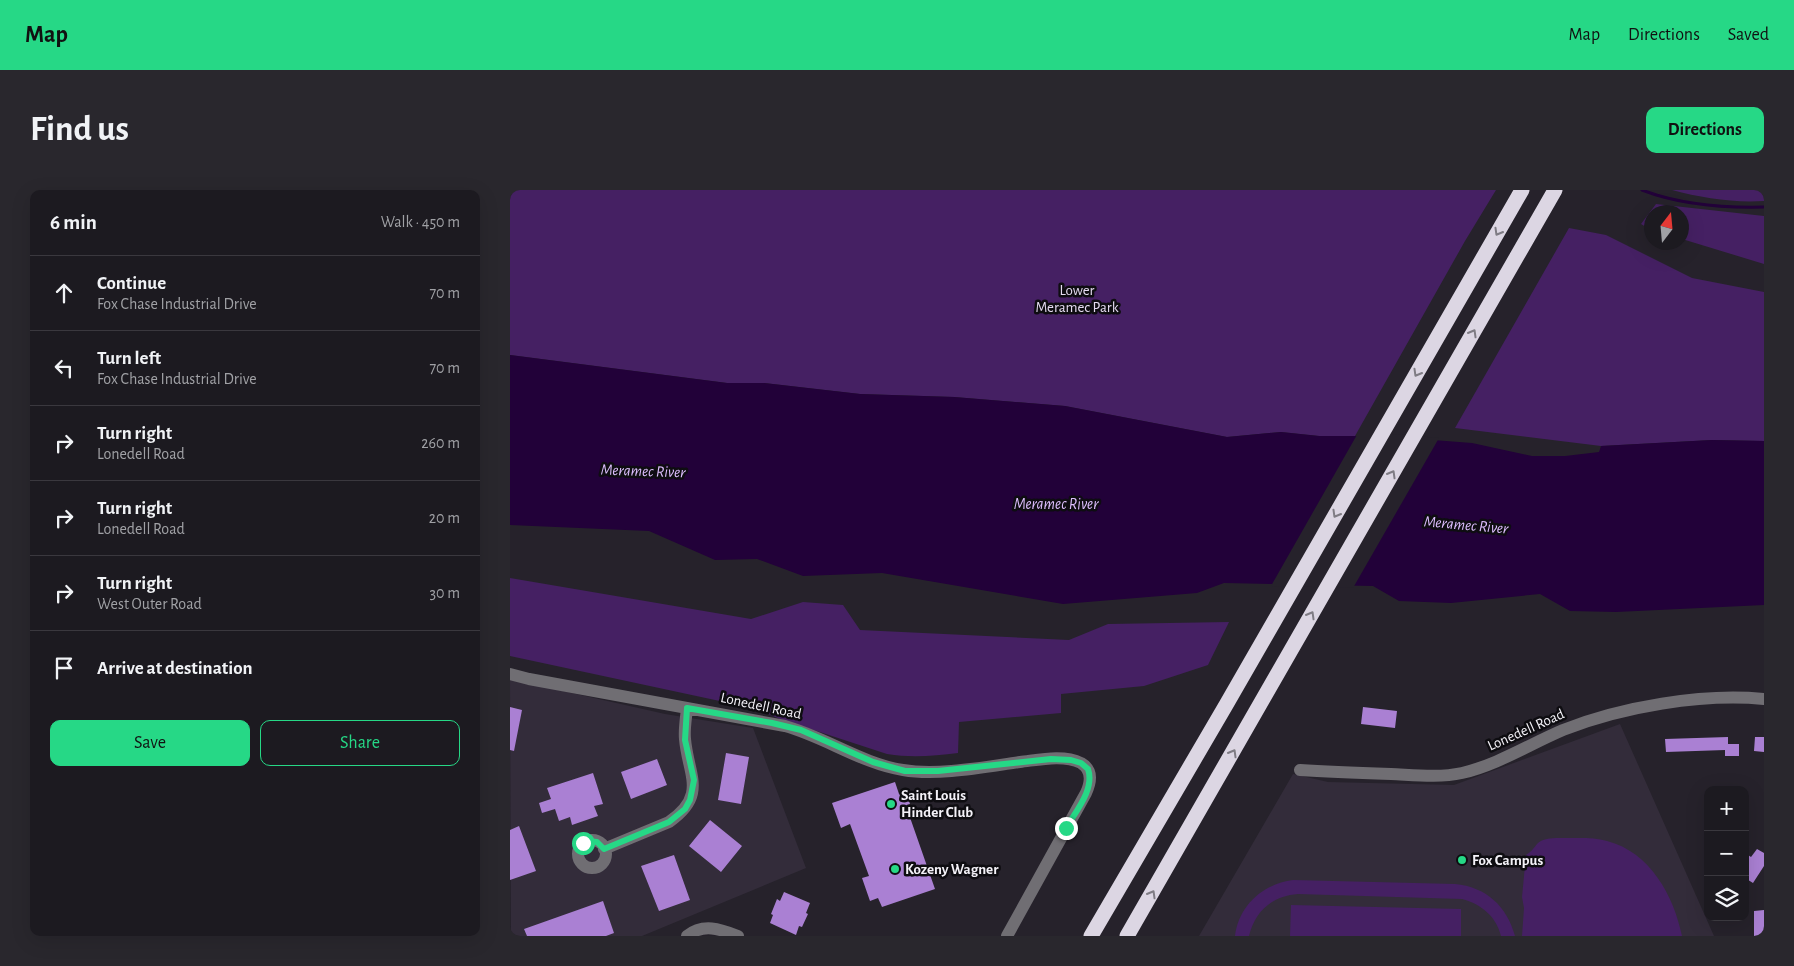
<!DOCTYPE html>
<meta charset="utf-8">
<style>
body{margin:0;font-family:"Alegreya Sans",sans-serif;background:#29272d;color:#f1f3f6}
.controls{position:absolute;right:15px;bottom:15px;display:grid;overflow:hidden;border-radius:10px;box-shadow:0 5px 20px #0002}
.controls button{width:45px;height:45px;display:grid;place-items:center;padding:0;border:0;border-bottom:1px solid #3a383e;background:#1c1a20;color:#f1f3f6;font:25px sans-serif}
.compass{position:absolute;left:1134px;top:15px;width:45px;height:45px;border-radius:50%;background:#1c1a20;box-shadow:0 5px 20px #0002;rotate:16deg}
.stop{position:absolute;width:15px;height:15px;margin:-11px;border:4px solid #26d886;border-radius:50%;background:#fff}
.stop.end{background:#26d886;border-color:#fff;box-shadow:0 1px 5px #0008}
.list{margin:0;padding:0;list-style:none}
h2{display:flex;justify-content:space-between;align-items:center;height:65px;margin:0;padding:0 20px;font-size:21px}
h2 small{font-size:16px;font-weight:400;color:#a0a1a5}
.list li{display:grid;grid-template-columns:32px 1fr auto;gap:15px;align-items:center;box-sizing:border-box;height:75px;padding:0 20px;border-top:1px solid #3a383e}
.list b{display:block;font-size:19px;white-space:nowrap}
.list p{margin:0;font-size:16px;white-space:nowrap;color:#a0a1a5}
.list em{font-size:16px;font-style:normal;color:#a0a1a5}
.actions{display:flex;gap:10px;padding:15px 20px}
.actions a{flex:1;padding:11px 0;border:1px solid #26d886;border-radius:10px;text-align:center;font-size:18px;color:#26d886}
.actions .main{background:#26d886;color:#111}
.icon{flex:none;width:28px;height:28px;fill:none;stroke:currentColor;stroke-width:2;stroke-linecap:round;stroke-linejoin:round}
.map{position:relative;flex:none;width:1254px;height:746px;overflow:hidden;border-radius:10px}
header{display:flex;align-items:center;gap:30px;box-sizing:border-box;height:70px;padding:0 25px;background:#26d886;color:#111}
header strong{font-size:24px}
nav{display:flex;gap:28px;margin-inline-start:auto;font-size:18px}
.intro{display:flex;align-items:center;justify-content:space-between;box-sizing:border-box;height:120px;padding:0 30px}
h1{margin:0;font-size:35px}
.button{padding:12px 22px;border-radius:10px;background:#26d886;color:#111;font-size:18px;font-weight:700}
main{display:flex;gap:30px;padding:0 30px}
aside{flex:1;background:#1c1a20;border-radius:10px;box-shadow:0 5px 20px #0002}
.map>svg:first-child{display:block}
.built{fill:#332c3a}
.green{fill:#452063}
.water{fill:#220139}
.pier{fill:#26222b}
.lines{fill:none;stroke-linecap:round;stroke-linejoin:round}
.stream{stroke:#220139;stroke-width:3}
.building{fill:#aa80d3}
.minor{stroke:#706e73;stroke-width:12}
.highway{stroke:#dcd6e3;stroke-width:15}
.oneway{stroke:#7f7c84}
.route{stroke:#26d886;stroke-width:6}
.poi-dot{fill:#26d886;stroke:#0e0d11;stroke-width:2}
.labels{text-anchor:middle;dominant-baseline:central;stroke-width:5;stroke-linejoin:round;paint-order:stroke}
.park-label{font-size:15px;fill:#e5dbf1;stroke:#0e0d11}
.street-label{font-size:15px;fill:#f4f2f8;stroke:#0e0d11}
.poi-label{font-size:15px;font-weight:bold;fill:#f4f2f8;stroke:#0e0d11;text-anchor:start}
.water-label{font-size:16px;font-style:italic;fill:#ddbefe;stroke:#0e0d11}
</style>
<header>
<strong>Map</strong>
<nav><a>Map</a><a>Directions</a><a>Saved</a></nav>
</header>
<div class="intro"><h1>Find us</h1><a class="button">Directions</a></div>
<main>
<aside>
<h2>6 min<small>Walk · 450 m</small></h2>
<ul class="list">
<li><svg class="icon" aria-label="ahead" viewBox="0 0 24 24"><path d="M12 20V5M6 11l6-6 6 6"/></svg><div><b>Continue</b><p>Fox Chase Industrial Drive</p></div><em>70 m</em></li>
<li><svg class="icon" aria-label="left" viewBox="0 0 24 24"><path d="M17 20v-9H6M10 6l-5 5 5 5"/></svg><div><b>Turn left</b><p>Fox Chase Industrial Drive</p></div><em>70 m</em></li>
<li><svg class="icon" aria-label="right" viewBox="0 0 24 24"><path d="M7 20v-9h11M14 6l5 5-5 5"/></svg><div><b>Turn right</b><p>Lonedell Road</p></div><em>260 m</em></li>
<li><svg class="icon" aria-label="right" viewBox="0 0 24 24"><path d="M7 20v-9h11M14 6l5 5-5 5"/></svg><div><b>Turn right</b><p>Lonedell Road</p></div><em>20 m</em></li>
<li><svg class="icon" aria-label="right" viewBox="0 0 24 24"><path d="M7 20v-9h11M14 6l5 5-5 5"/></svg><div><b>Turn right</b><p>West Outer Road</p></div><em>30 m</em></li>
<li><svg class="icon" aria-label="arrive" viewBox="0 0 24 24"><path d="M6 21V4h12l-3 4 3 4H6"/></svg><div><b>Arrive at destination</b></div></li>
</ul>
<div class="actions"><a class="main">Save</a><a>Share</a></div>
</aside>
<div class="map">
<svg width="1254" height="746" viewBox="0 0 1254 746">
<rect width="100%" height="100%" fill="#26222b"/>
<!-- built -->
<path class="built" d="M 0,489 L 155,524 L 243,538 L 296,678 L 132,746 L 1,746 Z
M 1110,534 L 1204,746 L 689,746 L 783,584 L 818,592 L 944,595 Z"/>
<!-- green -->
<path class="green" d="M 0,0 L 986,0 L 955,51 L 845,246 L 809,246 L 771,242 L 717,247 L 555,216 L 444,207 L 350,204 L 254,193 L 217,193 L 0,165 Z
M 1162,0 L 1254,0 L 1254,11 C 1223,13 1192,8 1162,0 Z
M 1146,14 L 1254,26 L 1254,74 L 1172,49 L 1172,22 L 1142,22 L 1141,40 L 1131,34 Z
M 1059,38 L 1096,45 L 1182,88 L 1254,102 L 1254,251 L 1202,250 L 1091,256 L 945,238 Z
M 0,388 L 241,429 L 293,412 L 333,415 L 350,440 L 559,450 L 598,434 L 719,432 L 698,475 L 634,496 L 551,504 L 551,523 L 449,532 L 448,563 C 424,566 401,568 377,564 L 270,529 L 247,519 L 0,466 Z
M 1055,648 C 1069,648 1084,647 1097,651 C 1140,662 1164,706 1172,746 L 1012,746 L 1014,718 L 1012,707 L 1016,665 C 1022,661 1023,659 1027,654 C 1033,647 1047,648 1055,648 Z
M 783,690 L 945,694 C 976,697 997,716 1005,746 L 991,746 C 986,726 971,714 952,709 L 788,704 C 762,706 745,721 739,746 L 725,746 C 729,715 753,694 783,690 Z
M 781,715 L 951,719 L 951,746 L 780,746 Z"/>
<!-- water -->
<path class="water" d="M 0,165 L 217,193 L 254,193 L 350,204 L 444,207 L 555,216 L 717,247 L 771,242 L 809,246 L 871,246 L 962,253 L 1022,266 L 1055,266 L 1089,262 L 1091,256 L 1202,250 L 1254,251 L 1254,415 L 1106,422 L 1060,421 L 1030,404 L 941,413 L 889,411 L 863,396 L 714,393 L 687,403 L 553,414 L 372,383 L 293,386 L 247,369 L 205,370 L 139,341 L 0,335 Z"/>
<!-- pier -->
<path class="pier" d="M 848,243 L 871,243 L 929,248 L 843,398 L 761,396 Z"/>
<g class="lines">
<!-- stream -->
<path class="stream" d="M 1132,0 C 1171,15 1213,18 1254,17"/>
</g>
<!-- building -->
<path class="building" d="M 0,517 L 12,520 L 4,561 L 0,560 Z
M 853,517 L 887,521 L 885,538 L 851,534 Z
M 1218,547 L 1218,554 L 1229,554 L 1229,566 L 1215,566 L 1215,560 L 1156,562 L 1155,549 Z
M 1245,547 L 1254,547 L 1254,562 L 1244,561 Z
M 216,563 L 239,567 L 231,614 L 208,610 Z
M 147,569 L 157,595 L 121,609 L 111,582 Z
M 83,583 L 93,614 L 84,616 L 88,626 L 62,635 L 60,627 L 49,631 L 45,619 L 32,623 L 29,613 L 41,609 L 37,598 Z
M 385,592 L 389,604 L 396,601 L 400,614 L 396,616 L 425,699 L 372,717 L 368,708 L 360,711 L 352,688 L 359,686 L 340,634 L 331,638 L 322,613 Z
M 200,630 L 232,656 L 211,682 L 179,656 Z
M 9,636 L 26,681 L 0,690 L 0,640 Z
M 1247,659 L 1254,663 L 1254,676 L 1243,693 L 1235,688 L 1235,663 L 1241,667 Z
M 164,665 L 180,710 L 149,721 L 131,676 Z
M 274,702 L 300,713 L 296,723 L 298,724 L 292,737 L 289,736 L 286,745 L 260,733 L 263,725 L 261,724 L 267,709 L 270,711 Z
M 93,711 L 104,743 L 96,746 L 17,746 L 14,739 Z
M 1254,720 L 1254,746 L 1244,746 L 1244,721 Z"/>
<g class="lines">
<!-- minor -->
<path class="minor" d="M 0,484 L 19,489 L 275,536 C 315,547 353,574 393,580 C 428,586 474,577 510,572 C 528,570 553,564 571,573 C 583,580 581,592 576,603 L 497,746
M 790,580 C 820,582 850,583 881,584 C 904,585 929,588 952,583 C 987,575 1020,554 1053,540 C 1111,517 1192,503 1254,509
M68 664a14 14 0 1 1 28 0a14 14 0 1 1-28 0Z
M 94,659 L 159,632 C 198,605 178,585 175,549 C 174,539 176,529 177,518
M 177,746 C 193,733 210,739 228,746"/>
<!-- highway -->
<path class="highway" d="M 581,746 L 716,515 L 1012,0
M 617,746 L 1045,0"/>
</g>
<!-- one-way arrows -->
<defs><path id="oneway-chevron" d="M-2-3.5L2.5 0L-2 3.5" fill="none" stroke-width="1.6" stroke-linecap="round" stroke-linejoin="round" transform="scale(1.25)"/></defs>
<g class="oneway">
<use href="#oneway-chevron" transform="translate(988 42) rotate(120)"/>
<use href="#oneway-chevron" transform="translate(963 143) rotate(-60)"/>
<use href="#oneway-chevron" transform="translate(907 183) rotate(120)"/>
<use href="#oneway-chevron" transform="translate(882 284) rotate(-60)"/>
<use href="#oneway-chevron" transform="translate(826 324) rotate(120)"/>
<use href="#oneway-chevron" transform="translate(801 425) rotate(-60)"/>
<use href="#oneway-chevron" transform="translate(723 563) rotate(-60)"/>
<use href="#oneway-chevron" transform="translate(642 704) rotate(-60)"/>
</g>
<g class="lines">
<!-- route -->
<path class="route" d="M 73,653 L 78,651 L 87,652 L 94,659 L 159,632 L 175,619 L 180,610 L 184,590 L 175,550 L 177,518 L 262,533 L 291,540 L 363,572 L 395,581 L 428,581 L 541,569 L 561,570 L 571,573 L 578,579 C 585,599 566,621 556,638"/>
</g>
<!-- markers -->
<g class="poi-dot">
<circle cx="381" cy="614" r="5"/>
<circle cx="952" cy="670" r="5"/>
<circle cx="385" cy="679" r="5"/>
</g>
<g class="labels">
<!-- park labels -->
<g class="park-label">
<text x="567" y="100">Lower<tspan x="567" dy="17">Meramec Park</tspan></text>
</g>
<!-- street labels -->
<g class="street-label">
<text transform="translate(251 516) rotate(12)">Lonedell Road</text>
<text transform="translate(1016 540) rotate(-24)">Lonedell Road</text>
</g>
<!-- poi labels -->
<g class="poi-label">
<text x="391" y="605">Saint Louis<tspan x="391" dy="17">Hinder Club</tspan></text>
<text x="962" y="670">Fox Campus</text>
<text x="395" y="679">Kozeny Wagner</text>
</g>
<!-- water labels -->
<g class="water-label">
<text transform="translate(133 281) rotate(2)">Meramec River</text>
<text x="546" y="314">Meramec River</text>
<text transform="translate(956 335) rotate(5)">Meramec River</text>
</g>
</g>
</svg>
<div class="controls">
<button>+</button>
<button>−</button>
<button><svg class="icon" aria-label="layers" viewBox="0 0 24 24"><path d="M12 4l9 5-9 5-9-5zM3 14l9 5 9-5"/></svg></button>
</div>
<svg class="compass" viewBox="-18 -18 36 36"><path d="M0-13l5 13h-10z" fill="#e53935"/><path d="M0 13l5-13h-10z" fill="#a0a1a5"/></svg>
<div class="stop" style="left:73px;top:653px"></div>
<div class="stop end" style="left:556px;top:638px"></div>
</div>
</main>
